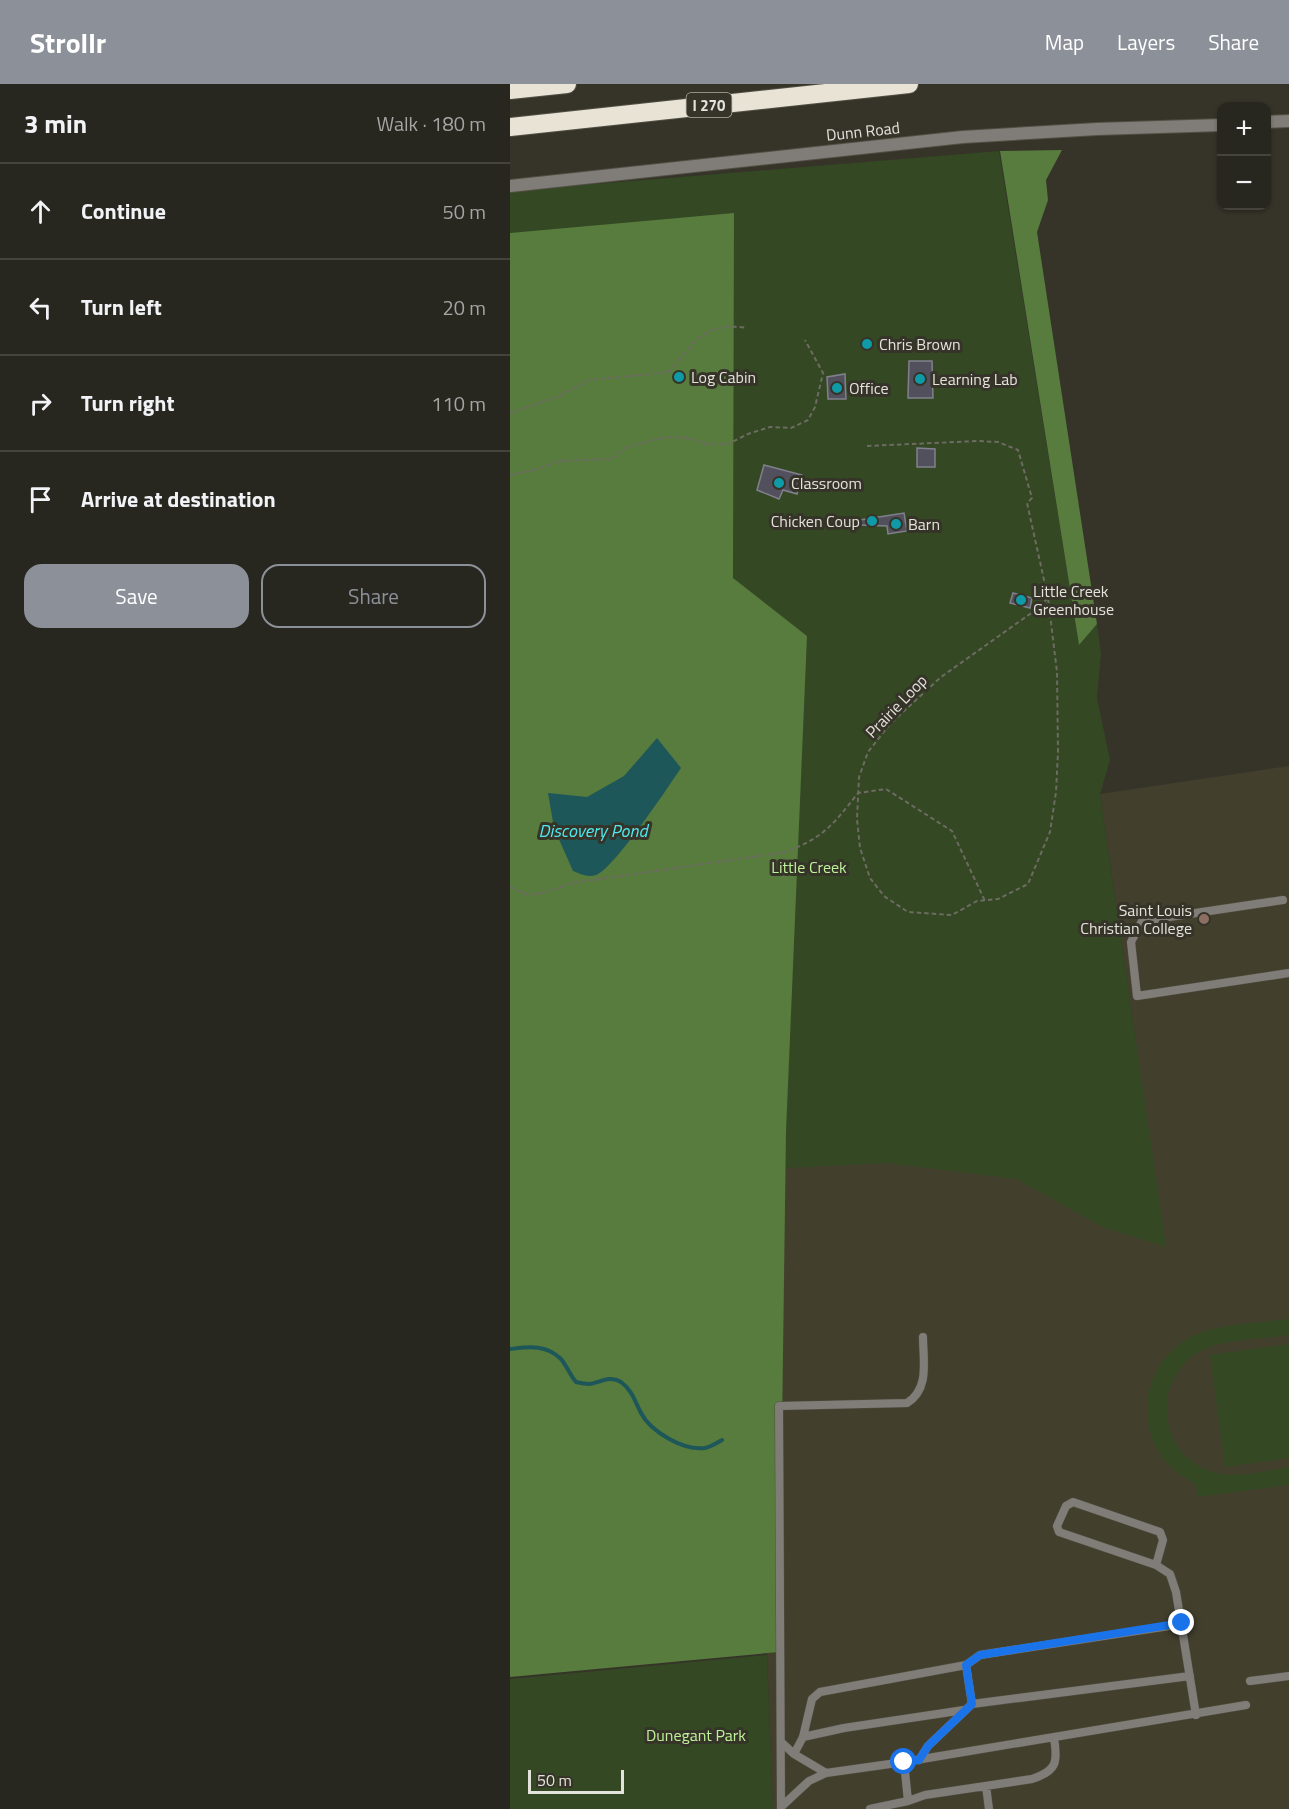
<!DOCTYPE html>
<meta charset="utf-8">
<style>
body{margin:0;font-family:"Titillium Web",sans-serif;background:#302f28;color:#f1f3f6}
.controls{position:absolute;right:18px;top:18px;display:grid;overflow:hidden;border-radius:12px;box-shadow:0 2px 4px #0004}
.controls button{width:54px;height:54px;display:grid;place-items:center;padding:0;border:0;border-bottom:2px solid #44443d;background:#28271f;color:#f1f3f6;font:30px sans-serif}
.scale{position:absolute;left:18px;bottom:15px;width:96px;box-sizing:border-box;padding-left:6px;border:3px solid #e3e2db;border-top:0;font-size:16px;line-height:21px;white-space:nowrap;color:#e3e2db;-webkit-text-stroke:4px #363429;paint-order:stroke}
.stop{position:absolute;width:18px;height:18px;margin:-14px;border:4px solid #1a73e8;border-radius:50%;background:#fff}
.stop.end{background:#1a73e8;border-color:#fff;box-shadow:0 2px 6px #0008}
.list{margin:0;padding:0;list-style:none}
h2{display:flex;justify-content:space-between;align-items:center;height:78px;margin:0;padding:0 24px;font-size:26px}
h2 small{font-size:20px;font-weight:400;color:#a5a5a4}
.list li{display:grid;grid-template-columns:39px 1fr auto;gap:18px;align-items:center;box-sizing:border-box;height:96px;padding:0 24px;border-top:2px solid #44443d}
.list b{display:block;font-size:22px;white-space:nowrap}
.list em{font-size:20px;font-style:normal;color:#a5a5a4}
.actions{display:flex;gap:12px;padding:18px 24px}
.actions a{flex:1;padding:14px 0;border:2px solid #8c9099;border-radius:18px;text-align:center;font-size:21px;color:#8c9099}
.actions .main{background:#8c9099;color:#fff}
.icon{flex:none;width:33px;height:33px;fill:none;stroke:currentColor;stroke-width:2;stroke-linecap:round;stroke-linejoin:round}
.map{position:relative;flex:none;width:779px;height:1725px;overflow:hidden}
header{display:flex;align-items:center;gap:36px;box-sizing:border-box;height:84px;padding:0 30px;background:#8c9099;color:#fff}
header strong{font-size:28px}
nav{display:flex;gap:33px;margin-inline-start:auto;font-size:21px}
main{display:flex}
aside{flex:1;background:#28271f}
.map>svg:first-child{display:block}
.built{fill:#423f2d}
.green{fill:#334823}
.forest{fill:#587b3e}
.water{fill:#1e5759}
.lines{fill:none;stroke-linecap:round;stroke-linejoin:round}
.stream{stroke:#1e5759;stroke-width:4}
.building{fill:#51505c;stroke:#81808d;stroke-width:1.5}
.service-casing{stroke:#525045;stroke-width:9}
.tertiary-casing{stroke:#525045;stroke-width:14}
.motorway-casing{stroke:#525045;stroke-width:20}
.path{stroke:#6d6b62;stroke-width:2;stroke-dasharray:4.5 3;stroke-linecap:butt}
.service{stroke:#807d78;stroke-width:8}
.tertiary{stroke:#807d78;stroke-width:12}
.motorway{stroke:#e9e3d5;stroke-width:18}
.route{stroke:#1a73e8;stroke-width:8}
.culture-dot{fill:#0f9aa8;stroke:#363429;stroke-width:2}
.education-dot{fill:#8d6e63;stroke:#363429;stroke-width:2}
.labels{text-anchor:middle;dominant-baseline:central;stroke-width:6;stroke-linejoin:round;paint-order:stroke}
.shield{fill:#363429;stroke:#afaea6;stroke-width:1.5}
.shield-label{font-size:15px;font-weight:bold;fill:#e3e2db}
.street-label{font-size:16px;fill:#e3e2db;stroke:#363429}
.poi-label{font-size:16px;fill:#e3e2db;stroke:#363429;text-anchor:start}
.park-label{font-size:16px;fill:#bdf199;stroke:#363429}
.water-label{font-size:18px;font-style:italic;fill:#4de9ef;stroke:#363429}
</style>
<header>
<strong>Strollr</strong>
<nav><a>Map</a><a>Layers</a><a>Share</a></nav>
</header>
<main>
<aside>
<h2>3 min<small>Walk · 180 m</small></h2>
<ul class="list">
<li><svg class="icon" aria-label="ahead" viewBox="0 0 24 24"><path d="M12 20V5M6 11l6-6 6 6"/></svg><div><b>Continue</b></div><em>50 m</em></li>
<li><svg class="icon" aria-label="left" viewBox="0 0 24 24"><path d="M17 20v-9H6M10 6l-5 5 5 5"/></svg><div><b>Turn left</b></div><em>20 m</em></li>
<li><svg class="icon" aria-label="right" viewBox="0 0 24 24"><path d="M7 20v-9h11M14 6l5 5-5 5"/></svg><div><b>Turn right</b></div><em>110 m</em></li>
<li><svg class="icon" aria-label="arrive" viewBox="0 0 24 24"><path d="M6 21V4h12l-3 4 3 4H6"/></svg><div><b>Arrive at destination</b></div></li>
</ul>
<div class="actions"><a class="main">Save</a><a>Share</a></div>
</aside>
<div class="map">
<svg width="779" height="1725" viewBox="0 0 779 1725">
<rect width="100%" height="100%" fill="#363429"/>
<!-- built -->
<path class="built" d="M 779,682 L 779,1725 L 263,1725 L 257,1571 L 259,1052 L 626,959 L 590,710 Z"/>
<!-- green -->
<path class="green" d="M 489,67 L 569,560 L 587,540 L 591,570 L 587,614 L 600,676 L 590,710 L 656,1163 L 593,1143 L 506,1095 L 376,1079 L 275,1084 L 0,1117 L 0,107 Z
M 779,1235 L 779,1251 C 753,1255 716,1255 693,1266 C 643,1290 645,1365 697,1386 C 722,1396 753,1387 779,1383 L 779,1401 L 687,1413 L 686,1400 C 675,1394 664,1387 656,1378 C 622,1338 636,1274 683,1252 C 710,1239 750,1239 779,1235 Z
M 779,1260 L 779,1374 L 715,1383 L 700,1271 Z
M 257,1571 L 263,1725 L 0,1725 L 0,1595 Z"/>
<!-- forest -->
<path class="forest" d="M 552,66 L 536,96 L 538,116 L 527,148 L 587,540 L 569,561 L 490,67 Z
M 224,129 L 223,494 L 297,552 L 276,1048 L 269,1568 L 0,1593 L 0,149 Z"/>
<!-- water -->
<path class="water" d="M 147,654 L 171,684 C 158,703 104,785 86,791 C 78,794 71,790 63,787 L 44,744 L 38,709 L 77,713 L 114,692 Z"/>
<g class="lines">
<!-- stream -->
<path class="stream" d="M 0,1265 C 18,1263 35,1260 50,1274 C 56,1280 60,1291 66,1298 C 70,1299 75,1300 80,1300 C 91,1298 100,1291 111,1298 C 123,1307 125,1318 131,1329 C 141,1348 174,1367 195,1364 C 200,1363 207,1359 212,1356"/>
</g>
<!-- building -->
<path class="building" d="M 399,277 L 422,277 L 423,314 L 398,314 Z
M 335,290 L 336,315 L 318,315 L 317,293 Z
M 407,364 L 425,365 L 425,383 L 407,383 Z
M 254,381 L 292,391 L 287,410 L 273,406 L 269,415 L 247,406 Z
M 394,429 L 397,447 L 378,450 L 377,442 L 350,441 L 350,436 Z
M 503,509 L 522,514 L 520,524 L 500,519 Z"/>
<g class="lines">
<!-- service casing -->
<g class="service-casing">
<path id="service" d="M 773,816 L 632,837 L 621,858 L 627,912 L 779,889
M 646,1481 L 653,1456 L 650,1448 L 563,1418 L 556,1422 L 547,1442 L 549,1448 L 646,1481 L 660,1490 L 666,1508 L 686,1631
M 456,1581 L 462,1620
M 740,1597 L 779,1592
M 293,1653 L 334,1644 L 454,1626
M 271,1658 L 284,1670 L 316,1689 L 299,1697 L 271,1723
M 284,1670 L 293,1653 L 302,1615 L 310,1608 L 456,1581 L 470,1571 L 672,1540
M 409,1676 L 418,1662 L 462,1620 L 680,1592
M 394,1678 L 736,1621
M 316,1689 L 394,1678 L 398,1717 L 415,1711 L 522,1695 C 547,1687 548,1678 544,1654
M 476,1702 L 479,1725
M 271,1725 L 269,1322 L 397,1319 C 420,1305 413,1276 413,1253
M 360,1725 L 398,1717"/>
</g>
<!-- tertiary casing -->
<g class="tertiary-casing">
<path id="tertiary" d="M 756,38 L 779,37
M 0,102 L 453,53 L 587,45 L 712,41"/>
</g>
<!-- motorway casing -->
<g class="motorway-casing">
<path id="motorway" d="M 0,6 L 57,0
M 0,43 L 399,0"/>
</g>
<!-- path -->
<path class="path" d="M 0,329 L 47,313 L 80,296 L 159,288 C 184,259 194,237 237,244
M 357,362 L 468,357 L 488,358 L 508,366 L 522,414 L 517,419 L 538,514 L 527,525 L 431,593 L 380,640 L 358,668 L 349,693 L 347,735 L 350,764 L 360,794 L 374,812 L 398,828 L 442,831 L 467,817 L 488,815 L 518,800 L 540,748 L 546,708 L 548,668 L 547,588 L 538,514
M 0,391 L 28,385 L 49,377 L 102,375 L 117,363 L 156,353 L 178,354 L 197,360 L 218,360 L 238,350 L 260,343 L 281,344 L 298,336 L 305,323 L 313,289 L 295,256
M 0,803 L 18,811 L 33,809 L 62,799 L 276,768 C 314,753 323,741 348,709 L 376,705 L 442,747 L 475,817"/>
<!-- service -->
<use href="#service" class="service"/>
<!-- tertiary -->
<use href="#tertiary" class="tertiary"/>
<!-- motorway -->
<use href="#motorway" class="motorway"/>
</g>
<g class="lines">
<!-- route -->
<path class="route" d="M 394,1678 L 409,1676 L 418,1662 L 462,1620 L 456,1581 L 470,1571 L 672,1539"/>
</g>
<!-- markers -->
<g class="culture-dot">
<circle cx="357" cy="260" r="6"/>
<circle cx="169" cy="293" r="6"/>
<circle cx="410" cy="295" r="6"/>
<circle cx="327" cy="304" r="6"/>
<circle cx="269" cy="399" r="6"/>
<circle cx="362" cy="437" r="6"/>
<circle cx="386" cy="440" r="6"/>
<circle cx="511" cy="516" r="6"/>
</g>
<circle class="education-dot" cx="694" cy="835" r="6"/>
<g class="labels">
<!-- shield labels -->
<rect class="shield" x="176.5" y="9" width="45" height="24" rx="4.5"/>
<g class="shield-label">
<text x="199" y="21">I 270</text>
</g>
<!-- street labels -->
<g class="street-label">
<text transform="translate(353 47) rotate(-6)">Dunn Road</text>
<text transform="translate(386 622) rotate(-46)">Prairie Loop</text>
</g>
<!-- poi labels -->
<g class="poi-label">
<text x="369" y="260">Chris Brown</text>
<text x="181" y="293">Log Cabin</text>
<text x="422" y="295">Learning Lab</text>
<text x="339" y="304">Office</text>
<text x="281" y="399">Classroom</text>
<text x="350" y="437" text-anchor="end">Chicken Coup</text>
<text x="398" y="440">Barn</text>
<text x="523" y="507">Little Creek<tspan x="523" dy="18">Greenhouse</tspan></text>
<text x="682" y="826" text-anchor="end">Saint Louis<tspan x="682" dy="18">Christian College</tspan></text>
</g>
<!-- park labels -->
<g class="park-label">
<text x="299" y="783">Little Creek</text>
<text x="186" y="1651">Dunegant Park</text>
</g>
<!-- water labels -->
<g class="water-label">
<text x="83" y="746">Discovery Pond</text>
</g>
</g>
</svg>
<div class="controls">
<button>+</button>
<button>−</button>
</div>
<div class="scale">50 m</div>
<div class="stop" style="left:394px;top:1678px"></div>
<div class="stop end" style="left:672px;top:1539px"></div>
</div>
</main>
